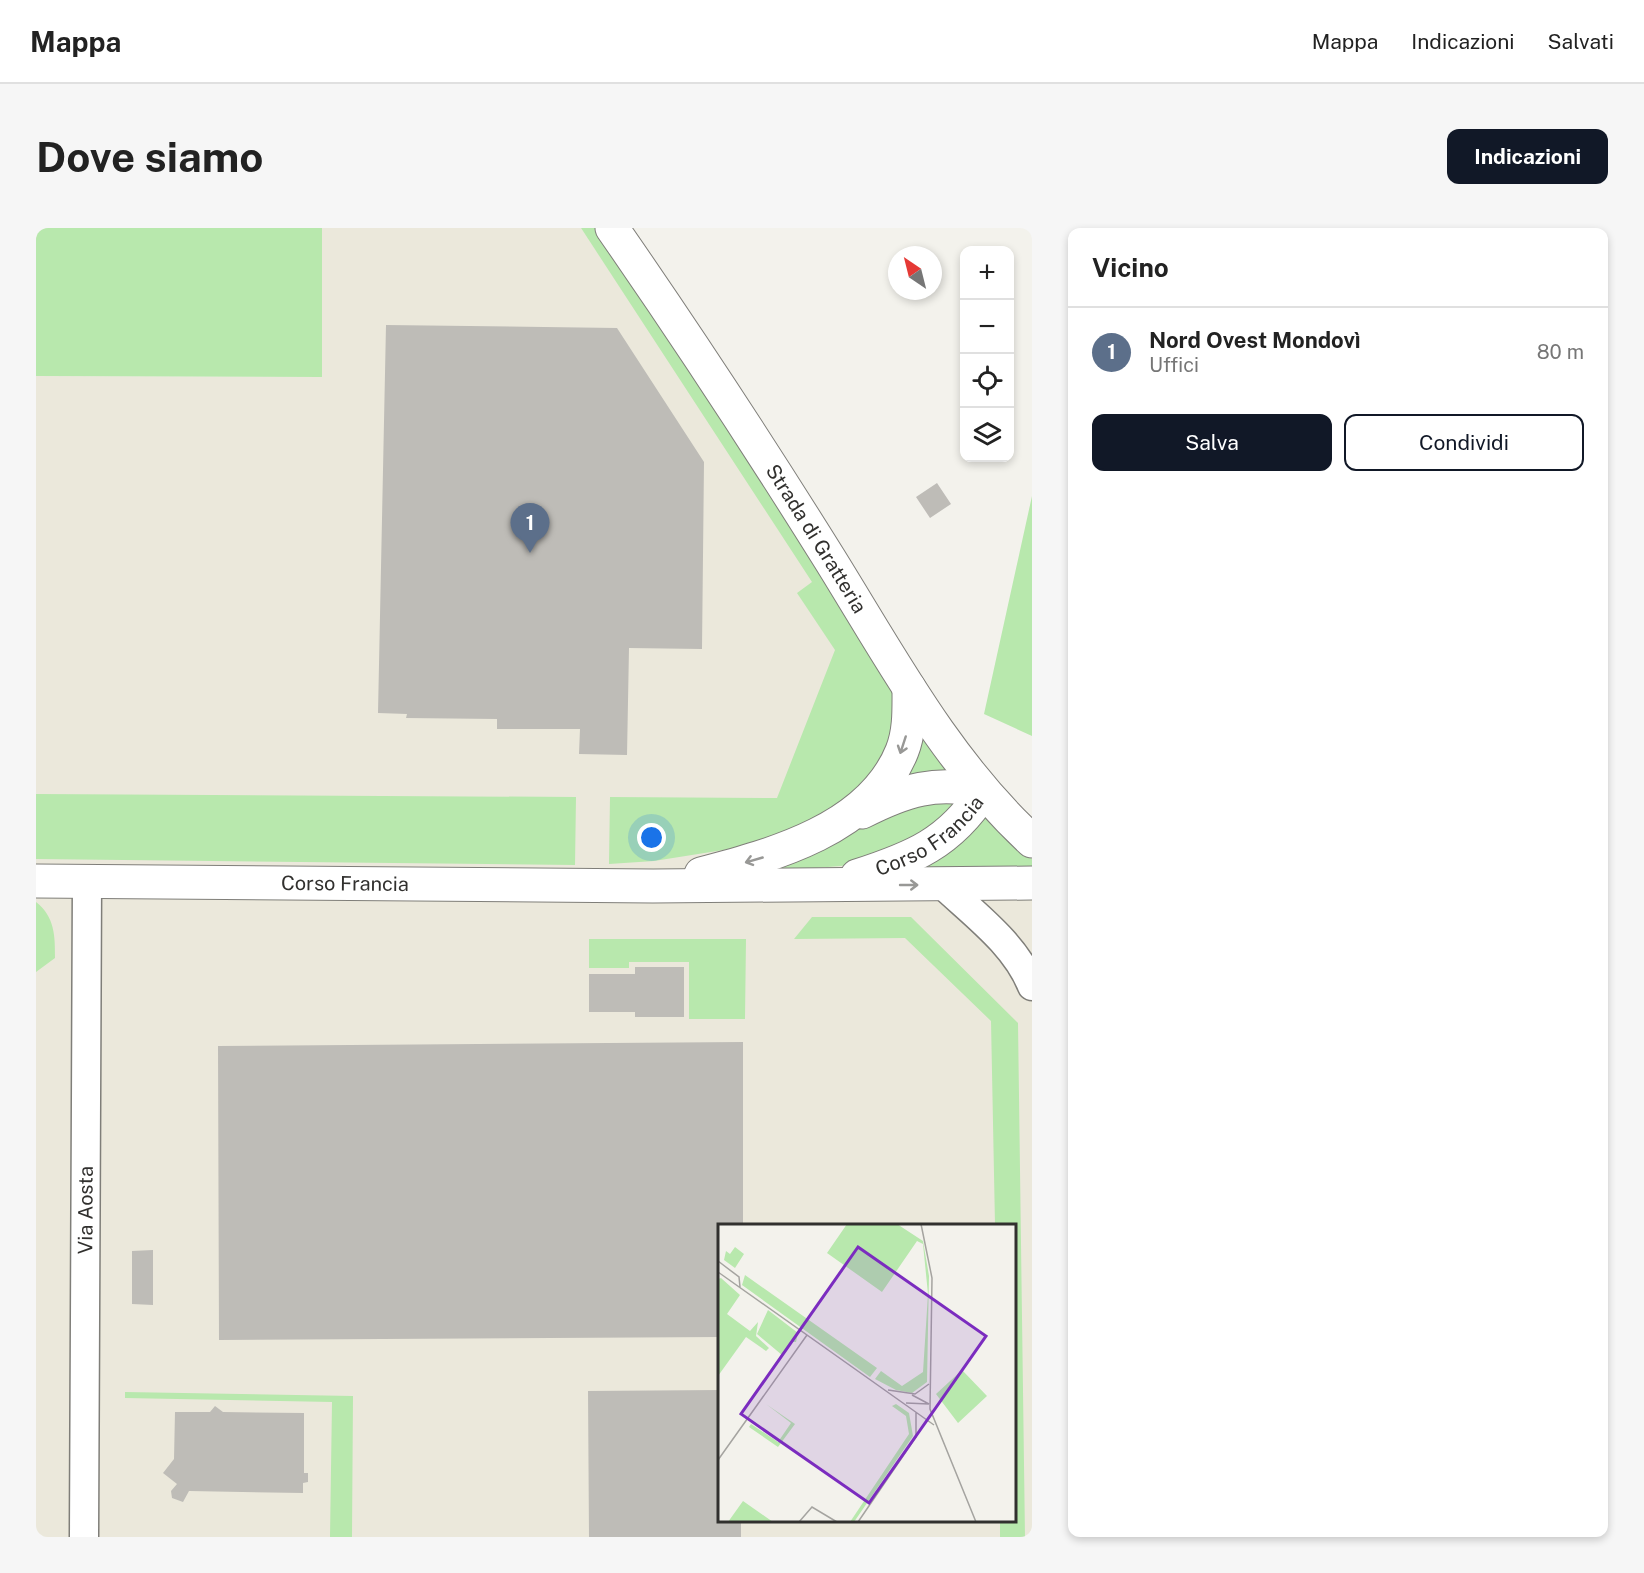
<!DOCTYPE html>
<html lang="it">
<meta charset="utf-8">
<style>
body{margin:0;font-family:"Public Sans",sans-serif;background:#f6f6f6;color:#222}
.controls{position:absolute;right:18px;top:18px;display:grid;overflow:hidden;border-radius:12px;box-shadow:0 3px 9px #0003}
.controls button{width:54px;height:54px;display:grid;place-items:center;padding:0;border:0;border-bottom:2px solid #e0e0e0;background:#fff;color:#222;font:30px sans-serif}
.compass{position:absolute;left:852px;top:18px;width:54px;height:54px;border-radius:50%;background:#fff;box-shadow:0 3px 9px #0003;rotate:325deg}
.you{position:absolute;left:616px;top:610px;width:21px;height:21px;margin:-15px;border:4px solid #fff;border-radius:50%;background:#1a73e8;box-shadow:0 0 0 9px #1a73e833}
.badge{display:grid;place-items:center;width:39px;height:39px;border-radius:50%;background:#111827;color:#fff;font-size:20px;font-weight:700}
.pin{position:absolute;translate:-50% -50px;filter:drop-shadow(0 2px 3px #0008)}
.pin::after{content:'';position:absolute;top:32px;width:21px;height:18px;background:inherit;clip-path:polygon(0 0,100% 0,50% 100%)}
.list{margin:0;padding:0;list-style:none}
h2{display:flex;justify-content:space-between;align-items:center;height:78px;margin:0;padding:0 24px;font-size:26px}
h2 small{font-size:20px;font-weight:400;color:#767676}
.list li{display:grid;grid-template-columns:39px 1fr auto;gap:18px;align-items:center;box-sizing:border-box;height:90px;padding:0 24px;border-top:2px solid #e0e0e0}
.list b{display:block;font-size:22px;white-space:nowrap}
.list p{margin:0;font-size:20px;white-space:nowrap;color:#767676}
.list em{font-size:20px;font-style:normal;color:#767676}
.actions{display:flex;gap:12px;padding:18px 24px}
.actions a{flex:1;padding:14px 0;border:2px solid #111827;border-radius:12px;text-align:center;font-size:21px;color:#111827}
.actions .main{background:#111827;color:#fff}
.icon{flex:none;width:33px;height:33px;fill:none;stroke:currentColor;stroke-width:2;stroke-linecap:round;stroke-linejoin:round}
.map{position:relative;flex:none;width:996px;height:1309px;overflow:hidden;border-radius:12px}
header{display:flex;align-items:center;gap:36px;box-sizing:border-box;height:84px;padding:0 30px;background:#fff;border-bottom:2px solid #e0e0e0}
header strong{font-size:28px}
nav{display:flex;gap:33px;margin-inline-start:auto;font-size:21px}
.intro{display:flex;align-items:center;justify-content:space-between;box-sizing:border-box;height:144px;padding:0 36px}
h1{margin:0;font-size:42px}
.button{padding:15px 27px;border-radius:12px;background:#111827;color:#fff;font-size:21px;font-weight:700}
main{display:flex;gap:36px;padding:0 36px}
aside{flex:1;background:#fff;border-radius:12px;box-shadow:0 3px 9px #0003}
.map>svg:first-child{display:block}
.built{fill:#ebe8db;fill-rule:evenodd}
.green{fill:#b8e8ad}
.building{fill:#bebcb7}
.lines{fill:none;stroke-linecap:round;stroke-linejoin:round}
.minor-casing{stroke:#7f7e79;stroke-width:31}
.tertiary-casing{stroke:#7f7e79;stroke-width:35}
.secondary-casing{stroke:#7f7e79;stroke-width:35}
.minor{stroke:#fff;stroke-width:28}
.tertiary{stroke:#fff;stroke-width:33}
.secondary{stroke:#fff;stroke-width:33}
.oneway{stroke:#989896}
.labels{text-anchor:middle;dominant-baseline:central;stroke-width:6;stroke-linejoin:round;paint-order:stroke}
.street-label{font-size:20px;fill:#31302e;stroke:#fff}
.inset-road{fill:none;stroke:#a5a4a0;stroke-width:1.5}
.view{fill:#7b2cbf;fill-opacity:0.15;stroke:#7b2cbf;stroke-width:3}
.inset-edge{fill:none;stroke:#31302e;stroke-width:3}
</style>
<header>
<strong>Mappa</strong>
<nav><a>Mappa</a><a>Indicazioni</a><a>Salvati</a></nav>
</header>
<div class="intro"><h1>Dove siamo</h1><a class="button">Indicazioni</a></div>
<main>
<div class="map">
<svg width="996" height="1309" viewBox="0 0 996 1309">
<rect width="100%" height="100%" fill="#f3f2ec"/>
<!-- built -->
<path class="built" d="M 286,0 L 545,0 L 664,179 L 745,306 L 989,626 L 996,631 L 996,1309 L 0,1309 L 0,148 L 286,149 ZM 684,997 L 980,997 L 980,1292 L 684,1292 Z"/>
<!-- green -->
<path class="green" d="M 0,0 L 286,0 L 286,149 L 0,148 Z
M 545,0 L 559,0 L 606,67 L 856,457 L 859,470 L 859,498 L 841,542 L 785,592 L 700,620 L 618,633 L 573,636 L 574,569 L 741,570 L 799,422 L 761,365 L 776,354 Z
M 996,268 L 996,508 L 948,486 Z
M 883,500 L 916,548 L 857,557 Z
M 0,566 L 540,569 L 539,637 L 0,631 Z
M 932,569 L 910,593 L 817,637 L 705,646 L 875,572 Z
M 947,585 L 996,631 L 996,642 L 856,645 Z
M 0,674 C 19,689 19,708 19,730 L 0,744 Z
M 776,689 L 875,689 L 982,795 L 989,1309 L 964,1309 L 964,1293 L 980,1292 L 980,997 L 959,997 L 955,793 L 869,710 L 758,711 Z
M 553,711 L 710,711 L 709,791 L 653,791 L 653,734 L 593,734 L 593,740 L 553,740 Z
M 89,1164 L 317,1168 L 316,1309 L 294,1309 L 296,1174 L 89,1170 Z"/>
<!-- building -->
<path class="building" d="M 350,97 L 581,100 L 668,234 L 666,421 L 593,420 L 591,527 L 543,526 L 544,501 L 461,501 L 461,491 L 370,490 L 371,486 L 342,485 Z
M 901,255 L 915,276 L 894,290 L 880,269 Z
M 599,739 L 648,739 L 648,789 L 599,789 L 599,784 L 553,784 L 553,746 L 599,746 Z
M 707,814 L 707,997 L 684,997 L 684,1109 L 183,1112 L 182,818 Z
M 117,1022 L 117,1077 L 96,1076 L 96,1023 Z
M 684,1162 L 684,1292 L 705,1292 L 705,1309 L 553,1309 L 552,1163 Z
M 179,1178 L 187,1184 L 268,1185 L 268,1245 L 272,1245 L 272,1254 L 267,1255 L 267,1265 L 153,1263 L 147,1274 L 136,1270 L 135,1263 L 141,1256 L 127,1245 L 138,1231 L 139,1184 L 174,1184 Z"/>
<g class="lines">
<!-- minor casing -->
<g class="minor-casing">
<g id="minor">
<path d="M 907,657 C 939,687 979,716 996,758"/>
<path id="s1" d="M 48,1309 L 51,654"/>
</g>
</g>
<!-- tertiary casing -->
<g class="tertiary-casing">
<g id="tertiary">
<path d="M 665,646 C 737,627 835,601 866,523 C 874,503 873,481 873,460"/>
<path id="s2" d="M 821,648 C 877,630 914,615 947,564 C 902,551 867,563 826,584"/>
<path id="s3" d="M 0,653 L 617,658 L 996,655"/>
</g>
</g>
<!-- secondary casing -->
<g class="secondary-casing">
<g id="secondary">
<path id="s4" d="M 576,0 C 651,108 723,218 793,330 C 854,428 910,534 996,613"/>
</g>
</g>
<!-- minor -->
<use href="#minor" class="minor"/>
<!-- tertiary -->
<use href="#tertiary" class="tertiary"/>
<!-- secondary -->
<use href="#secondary" class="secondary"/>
</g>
<!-- one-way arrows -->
<defs><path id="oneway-shaft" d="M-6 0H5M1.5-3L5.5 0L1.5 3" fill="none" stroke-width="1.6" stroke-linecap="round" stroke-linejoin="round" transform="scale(1.5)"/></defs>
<g class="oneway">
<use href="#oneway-shaft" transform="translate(867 517) rotate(108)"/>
<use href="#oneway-shaft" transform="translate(718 632) rotate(164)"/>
<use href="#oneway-shaft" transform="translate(873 657)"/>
</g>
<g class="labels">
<!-- street labels -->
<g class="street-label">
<text stroke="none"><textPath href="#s4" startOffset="372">Strada di Gratteria</textPath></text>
<text stroke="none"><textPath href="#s2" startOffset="84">Corso Francia</textPath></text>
<text stroke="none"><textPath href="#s3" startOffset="309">Corso Francia</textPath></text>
<text stroke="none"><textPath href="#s1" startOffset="327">Via Aosta</textPath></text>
</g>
</g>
<!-- overview -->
<g transform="translate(682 996)">
<rect width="298" height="298" fill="#f3f2ec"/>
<path d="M 129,0 L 179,0 L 205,17 L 211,52 L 209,158 L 194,169 L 178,166 L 157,155 L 163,147 L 184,162 L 205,148 L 210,70 L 205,20 L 199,17 L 164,68 L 109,29 ZM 17,23 L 26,30 L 17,44 L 6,36 L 8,27 L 12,30 ZM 27,51 L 159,144 L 152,153 L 24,61 ZM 3,54 L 22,71 L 9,90 L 32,107 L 40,98 L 38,112 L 51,124 L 48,127 L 28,113 L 0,152 L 0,55 ZM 50,86 L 80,109 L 78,118 L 73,118 L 64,131 L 39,110 ZM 244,146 L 269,172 L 240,199 L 218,170 ZM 48,180 L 77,200 L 60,223 L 31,203 L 33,200 L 60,218 L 73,199 ZM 178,180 L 191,189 L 195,212 L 136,298 L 132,298 L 191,210 L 188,192 L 174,182 ZM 25,277 L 55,298 L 10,298 Z" fill="#b8e8ad"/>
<path class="inset-road" d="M 203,0 L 214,54 L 212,185 L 258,298M 0,37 L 21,53 L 22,63M 0,48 L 216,201M 170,166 L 197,170 L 211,160M 194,171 L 211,180M 188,179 L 211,180M 0,236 L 89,111M 81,298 L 94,283 L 119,298M 140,298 L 198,213 L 198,188"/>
<path class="view" d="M 140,23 L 268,112 L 151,279 L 23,190 Z"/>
<rect width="298" height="298" class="inset-edge"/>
</g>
</svg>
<div class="controls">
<button>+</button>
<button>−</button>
<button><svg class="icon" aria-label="locate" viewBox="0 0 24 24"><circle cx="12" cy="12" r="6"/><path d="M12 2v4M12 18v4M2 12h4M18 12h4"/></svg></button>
<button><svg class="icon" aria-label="layers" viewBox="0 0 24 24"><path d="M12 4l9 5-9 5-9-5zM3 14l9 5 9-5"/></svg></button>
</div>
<svg class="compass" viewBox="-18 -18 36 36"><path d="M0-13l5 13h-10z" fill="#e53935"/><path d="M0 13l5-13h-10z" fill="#767676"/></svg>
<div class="you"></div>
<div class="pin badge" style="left:494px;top:325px;background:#5c6f8a">1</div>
</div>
<aside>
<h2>Vicino<small></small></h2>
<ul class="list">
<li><span class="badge" style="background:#5c6f8a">1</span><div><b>Nord Ovest Mondovì</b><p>Uffici</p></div><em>80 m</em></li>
</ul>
<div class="actions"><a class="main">Salva</a><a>Condividi</a></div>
</aside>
</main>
